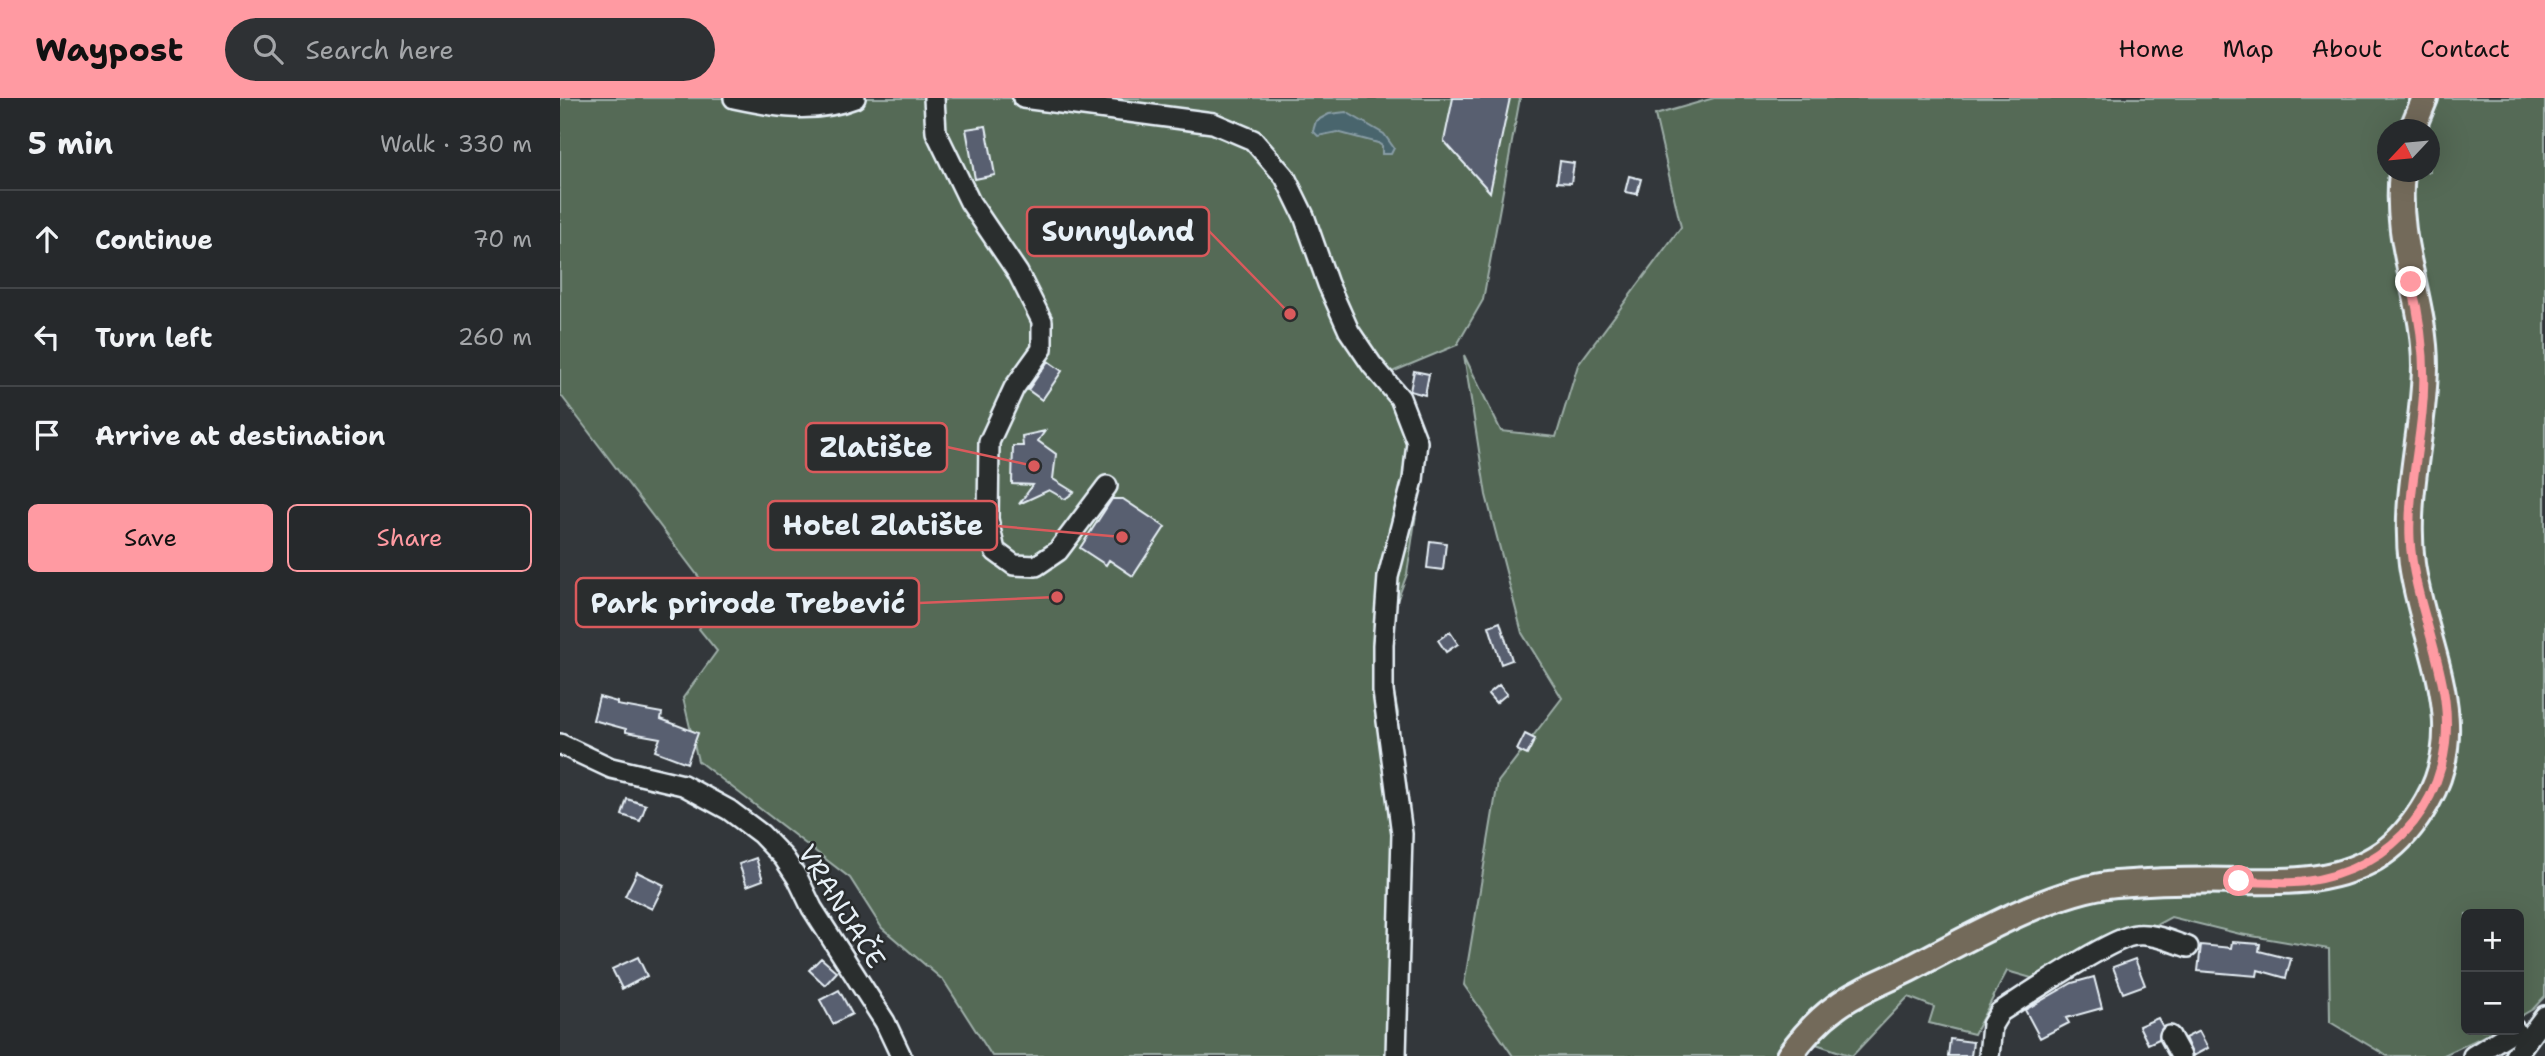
<!DOCTYPE html>
<meta charset="utf-8">
<style>
body{margin:0;font-family:"Shantell Sans",sans-serif;background:#2e3134;color:#f1f3f6}
.controls{position:absolute;right:21px;bottom:21px;display:grid;overflow:hidden;border-radius:10px;box-shadow:0 7px 28px #0002}
.controls button{width:63px;height:63px;display:grid;place-items:center;padding:0;border:0;border-bottom:2px solid #424548;background:#26292c;color:#f1f3f6;font:35px sans-serif}
.compass{position:absolute;left:1817px;top:21px;width:63px;height:63px;border-radius:50%;background:#26292c;box-shadow:0 7px 28px #0002;rotate:244deg}
.stop{position:absolute;width:21px;height:21px;margin:-16px;border:5px solid #ff9aa2;border-radius:50%;background:#fff}
.stop.end{background:#ff9aa2;border-color:#fff;box-shadow:0 2px 7px #0008}
.list{margin:0;padding:0;list-style:none}
h2{display:flex;justify-content:space-between;align-items:center;height:91px;margin:0;padding:0 28px;font-size:30px}
h2 small{font-size:23px;font-weight:400;color:#a4a6a9}
.list li{display:grid;grid-template-columns:46px 1fr auto;gap:21px;align-items:center;box-sizing:border-box;height:98px;padding:0 28px;border-top:2px solid #424548}
.list b{display:block;font-size:26px;white-space:nowrap}
.list em{font-size:23px;font-style:normal;color:#a4a6a9}
.actions{display:flex;gap:14px;padding:21px 28px}
.actions a{flex:1;padding:16px 0;border:2px solid #ff9aa2;border-radius:10px;text-align:center;font-size:24px;color:#ff9aa2}
.actions .main{background:#ff9aa2;color:#111}
.icon{flex:none;width:38px;height:38px;fill:none;stroke:currentColor;stroke-width:2;stroke-linecap:round;stroke-linejoin:round}
.map{position:relative;flex:none;width:1985px;height:958px;overflow:hidden}
header{display:flex;align-items:center;gap:42px;box-sizing:border-box;height:98px;padding:0 35px;background:#ff9aa2;color:#111}
header strong{font-size:33px}
nav{display:flex;gap:38px;margin-inline-start:auto;font-size:24px}
.search{width:490px;height:63px;background:#2e3134;display:flex;align-items:center;gap:18px;box-sizing:border-box;padding:0 24px;border-radius:38px;color:#a4a6a9;font-size:26px}
main{display:flex}
aside{flex:1;background:#26292c}
.map>svg:first-child{display:block}
.green{fill:#546a57;stroke:#9eaea8;stroke-width:2;fill-rule:evenodd}
.water{fill:#49656d;stroke:#899da5;stroke-width:2}
.building{fill:#595e70;stroke:#e8f1f8;stroke-width:2}
.lines{fill:none;stroke-linecap:round;stroke-linejoin:round}
.minor-casing{stroke:#e8f1f8;stroke-width:24}
.major-casing{stroke:#e8f1f8;stroke-width:30}
.minor{stroke:#2a2d2e;stroke-width:19}
.major{stroke:#736b5a;stroke-width:24}
.route{stroke:#ff9aa2;stroke-width:9}
.labels{text-anchor:middle;dominant-baseline:central;stroke-width:5;stroke-linejoin:round;paint-order:stroke}
.street-label{font-size:26px;fill:#e8f1f8;stroke:#2a2d2e}
.leader{fill:none;stroke:#da5a5c;stroke-width:2.5}
.callout-dot{fill:#da5a5c;stroke:#2a2d2e;stroke-width:2.5}
.callout{fill:#2a2d2e;stroke:#da5a5c;stroke-width:2.5}
.callout-label{font-size:28px;text-anchor:middle;font-weight:bold;fill:#e8f1f8}
</style>
<header>
<strong>Waypost</strong>
<div class="search"><svg class="icon" aria-label="search" viewBox="0 0 24 24"><circle cx="10" cy="10" r="6"/><path d="M15 15l6 6"/></svg>Search here</div>
<nav><a>Home</a><a>Map</a><a>About</a><a>Contact</a></nav>
</header>
<main>
<aside>
<h2>5 min<small>Walk · 330 m</small></h2>
<ul class="list">
<li><svg class="icon" aria-label="ahead" viewBox="0 0 24 24"><path d="M12 20V5M6 11l6-6 6 6"/></svg><div><b>Continue</b></div><em>70 m</em></li>
<li><svg class="icon" aria-label="left" viewBox="0 0 24 24"><path d="M17 20v-9H6M10 6l-5 5 5 5"/></svg><div><b>Turn left</b></div><em>260 m</em></li>
<li><svg class="icon" aria-label="arrive" viewBox="0 0 24 24"><path d="M6 21V4h12l-3 4 3 4H6"/></svg><div><b>Arrive at destination</b></div></li>
</ul>
<div class="actions"><a class="main">Save</a><a>Share</a></div>
</aside>
<div class="map">
<svg width="1985" height="958" viewBox="0 0 1985 958">
<rect width="100%" height="100%" fill="#33373b"/>
<filter id="ink" filterUnits="userSpaceOnUse"><feTurbulence type="fractalNoise" baseFrequency=".0143" numOctaves="2"/><feDisplacementMap in="SourceGraphic" scale="14" xChannelSelector="R" yChannelSelector="G"/><feConvolveMatrix kernelMatrix="1 2 1 2 8 2 1 2 1" color-interpolation-filters="sRGB"/></filter>
<g filter="url(#ink)">
<!-- green -->
<path class="green" d="M 0,0 L 960,0 L 923,202 L 897,247 L 832,274 L 832,288 L 864,363 L 847,476 L 830,522 L 828,563 L 838,615 L 836,637 L 852,777 L 846,824 L 840,958 L 432,958 L 384,883 L 322,830 L 290,780 L 138,663 L 123,600 L 157,553 L 139,531 L 147,516 L 160,507 L 0,296 Z
M 1154,0 L 1985,0 L 1985,898 L 1973,911 L 1959,919 L 1959,816 L 1906,816 L 1906,932 L 1937,932 L 1882,958 L 1827,958 L 1770,924 L 1769,851 L 1680,836 L 1611,819 L 1489,885 L 1447,873 L 1414,936 L 1369,925 L 1374,909 L 1348,899 L 1292,958 L 1229,937 L 1216,958 L 953,958 L 904,887 L 938,684 L 1002,600 L 962,535 L 926,397 L 904,257 L 941,333 L 996,339 L 1018,267 L 1121,129 L 1095,17 ZM 1828,32 L 1870,32 L 1870,74 L 1828,74 Z"/>
<!-- water -->
<path class="water" d="M 786,14 L 824,36 L 834,50 L 831,56 L 822,56 L 822,48 L 818,45 L 777,34 L 758,38 L 753,33 L 756,23 L 769,16 Z"/>
<!-- building -->
<path class="building" d="M 893,0 L 950,0 L 930,94 L 884,43 Z
M 426,28 L 435,77 L 415,81 L 406,31 Z
M 1000,63 L 1014,65 L 1011,85 L 997,84 Z
M 1069,78 L 1081,81 L 1077,96 L 1065,94 Z
M 488,263 L 502,273 L 482,302 L 468,292 Z
M 854,273 L 869,276 L 865,297 L 850,293 Z
M 485,333 L 478,343 L 496,356 L 493,381 L 514,394 L 505,401 L 489,392 L 459,406 L 473,387 L 452,386 L 453,348 L 463,348 L 462,338 Z
M 552,401 L 563,401 L 605,429 L 573,478 L 549,462 L 546,467 L 520,450 Z
M 870,443 L 886,445 L 883,472 L 867,470 Z
M 940,524 L 952,562 L 941,566 L 929,528 Z
M 890,534 L 898,546 L 886,554 L 878,542 Z
M 939,587 L 947,596 L 936,605 L 928,596 Z
M 39,599 L 57,604 L 57,607 L 102,615 L 101,621 L 138,635 L 127,665 L 95,653 L 100,640 L 66,634 L 66,631 L 33,622 Z
M 965,636 L 975,641 L 967,657 L 957,652 Z
M 67,701 L 86,707 L 80,723 L 62,717 Z
M 196,760 L 203,782 L 187,788 L 179,766 Z
M 77,774 L 104,787 L 92,811 L 65,798 Z
M 1672,844 L 1700,846 L 1699,853 L 1731,861 L 1726,880 L 1698,872 L 1697,878 L 1638,873 L 1641,847 L 1671,850 Z
M 78,859 L 87,878 L 62,891 L 52,871 Z
M 261,860 L 277,874 L 265,887 L 249,872 Z
M 1575,861 L 1585,887 L 1563,895 L 1553,869 Z
M 1534,879 L 1542,910 L 1506,920 L 1509,925 L 1480,940 L 1465,912 L 1512,885 Z
M 279,892 L 292,916 L 273,926 L 260,902 Z
M 1598,920 L 1603,929 L 1599,941 L 1588,946 L 1579,928 Z
M 1639,933 L 1648,950 L 1633,958 L 1625,940 Z
M 1390,941 L 1413,944 L 1411,958 L 1388,958 Z"/>
<g class="lines">
<!-- minor casing -->
<g class="minor-casing">
<path id="minor" d="M 174,0 C 216,9 254,16 295,0
M 374,0 L 376,34 L 410,104 L 458,175 L 482,223 L 482,251 L 454,290 L 429,344 L 428,421 L 435,453 L 454,467 L 476,468 L 498,453 L 547,388
M 463,0 L 653,25 L 693,42 L 725,79 L 744,118 L 768,186 L 789,233 L 812,267 L 840,300 L 857,344 L 853,382 L 828,479 L 823,547 L 823,593 L 842,736 L 836,958
M 0,646 L 51,670 L 123,687 L 169,712 L 201,736 L 224,760 L 238,781 L 252,810 L 325,924 L 341,958
M 1610,938 L 1621,958
M 1429,958 L 1432,927 L 1440,914 C 1465,898 1552,839 1576,837 C 1593,835 1612,844 1628,849
M 1913,958 L 1955,932
M 1955,958 L 1985,918"/>
</g>
<!-- major casing -->
<g class="major-casing">
<path id="major" d="M 1852,32 L 1865,0
M 1229,958 C 1242,940 1258,922 1276,909 C 1297,893 1325,883 1349,871 C 1405,842 1493,791 1556,786 C 1596,783 1638,782 1679,783 C 1728,784 1780,785 1823,755 C 1842,742 1856,723 1867,704 C 1913,625 1863,546 1852,466 C 1843,400 1864,335 1865,269 C 1865,200 1834,147 1842,74"/>
</g>
<!-- minor -->
<use href="#minor" class="minor"/>
<!-- major -->
<use href="#major" class="major"/>
</g>
</g>
<g class="lines" filter="url(#ink)">
<!-- route -->
<path class="route" d="M 1679,783 C 1699,784 1722,786 1742,784 C 1837,772 1897,697 1885,602 C 1878,547 1853,497 1850,441 C 1848,399 1858,357 1862,315 C 1867,269 1862,228 1851,184"/>
</g>
<g class="labels">
<!-- street labels -->
<g class="street-label">
<text transform="translate(282 808) rotate(58)">VRANJAČE</text>
</g>
</g>
<!-- callouts -->
<path class="leader" d="M730 216L649 133M474 368L387 349M562 439L437 428M497 499L359 505"/>
<g class="callout-dot">
<circle cx="730" cy="216" r="7"/>
<circle cx="474" cy="368" r="7"/>
<circle cx="562" cy="439" r="7"/>
<circle cx="497" cy="499" r="7"/>
</g>
<g class="callout">
<rect x="467" y="109" width="182" height="49" rx="7"/>
<rect x="246" y="325" width="141" height="49" rx="7"/>
<rect x="208" y="403" width="229" height="49" rx="7"/>
<rect x="16" y="480" width="343" height="49" rx="7"/>
</g>
<g class="callout-label">
<text x="558" y="143">Sunnyland</text>
<text x="316" y="359">Zlatište</text>
<text x="323" y="437">Hotel Zlatište</text>
<text x="188" y="515">Park prirode Trebević</text>
</g>
</svg>
<div class="controls">
<button>+</button>
<button>−</button>
</div>
<svg class="compass" viewBox="-18 -18 36 36"><path d="M0-13l5 13h-10z" fill="#e53935"/><path d="M0 13l5-13h-10z" fill="#a4a6a9"/></svg>
<div class="stop" style="left:1679px;top:783px"></div>
<div class="stop end" style="left:1851px;top:184px"></div>
</div>
</main>
